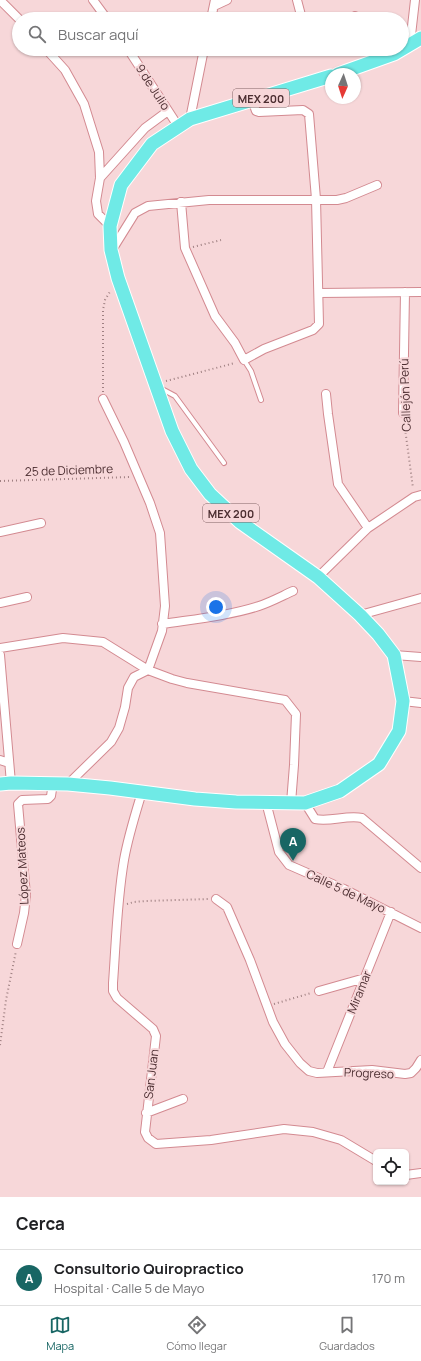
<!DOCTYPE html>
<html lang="es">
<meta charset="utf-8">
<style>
body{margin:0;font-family:Manrope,sans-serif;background:#f2f2f2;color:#202124}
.controls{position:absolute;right:12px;bottom:12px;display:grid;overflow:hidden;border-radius:6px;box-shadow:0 1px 3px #0004}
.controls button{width:36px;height:36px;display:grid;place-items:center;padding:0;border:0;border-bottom:1px solid #e0e0e0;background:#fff;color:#202124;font:20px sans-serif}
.compass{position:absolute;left:325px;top:68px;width:36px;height:36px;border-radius:50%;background:#fff;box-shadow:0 1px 3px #0004;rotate:183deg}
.you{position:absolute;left:216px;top:607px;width:14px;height:14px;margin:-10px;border:3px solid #fff;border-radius:50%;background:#1a73e8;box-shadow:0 0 0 6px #1a73e833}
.badge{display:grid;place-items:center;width:26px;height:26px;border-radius:50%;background:#186664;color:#fff;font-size:13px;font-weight:700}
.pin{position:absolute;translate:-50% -33px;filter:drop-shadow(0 1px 2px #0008)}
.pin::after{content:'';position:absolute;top:21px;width:14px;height:12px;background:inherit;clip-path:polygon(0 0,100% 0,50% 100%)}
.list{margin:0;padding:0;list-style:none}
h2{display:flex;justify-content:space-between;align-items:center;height:52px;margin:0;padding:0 16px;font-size:17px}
h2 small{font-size:13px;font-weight:400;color:#757577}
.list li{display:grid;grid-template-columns:26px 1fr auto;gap:12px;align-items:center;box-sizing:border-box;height:56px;padding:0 16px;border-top:1px solid #e0e0e0}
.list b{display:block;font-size:15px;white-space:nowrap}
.list p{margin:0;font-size:13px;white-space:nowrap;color:#757577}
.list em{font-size:13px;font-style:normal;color:#757577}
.icon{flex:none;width:22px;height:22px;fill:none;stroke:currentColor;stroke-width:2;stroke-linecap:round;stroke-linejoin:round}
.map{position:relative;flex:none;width:421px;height:1197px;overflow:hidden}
.search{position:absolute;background:#fff;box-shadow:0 1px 3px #0004;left:12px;right:12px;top:12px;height:44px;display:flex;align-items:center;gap:10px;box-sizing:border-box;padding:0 14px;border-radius:22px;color:#757577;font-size:15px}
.sheet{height:108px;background:#fff}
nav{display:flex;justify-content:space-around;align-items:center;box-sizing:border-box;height:56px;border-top:1px solid #e0e0e0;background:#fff;font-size:11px;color:#757577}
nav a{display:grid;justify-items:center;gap:2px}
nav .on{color:#186664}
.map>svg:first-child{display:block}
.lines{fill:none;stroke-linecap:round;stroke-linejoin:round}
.service-casing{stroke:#d38a91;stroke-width:6}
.minor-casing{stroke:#d38a91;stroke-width:10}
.trunk-casing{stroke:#fff;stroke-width:15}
.path{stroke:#9f8082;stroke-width:2;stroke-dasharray:1 3;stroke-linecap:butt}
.service{stroke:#fff;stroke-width:4}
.minor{stroke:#fff;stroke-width:8}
.trunk{stroke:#6feae6;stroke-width:13}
.labels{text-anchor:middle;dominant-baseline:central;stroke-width:4;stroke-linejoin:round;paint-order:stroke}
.shield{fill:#f7d7d9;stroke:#7f6163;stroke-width:1}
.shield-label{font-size:11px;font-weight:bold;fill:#4c2e31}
.street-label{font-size:12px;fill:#4c2e31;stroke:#f7d7d9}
</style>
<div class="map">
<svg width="421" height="1197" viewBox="0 0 421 1197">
<rect width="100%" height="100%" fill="#f7d7d9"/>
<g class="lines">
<!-- service casing -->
<g class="service-casing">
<path id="service" d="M 244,360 L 251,371 L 261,400
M 160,388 L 175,396 L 224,463"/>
</g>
<!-- minor casing -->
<g class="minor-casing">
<path id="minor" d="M 0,0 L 19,19
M 93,0 L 107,19
M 297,0 L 302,19
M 214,6 L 227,0
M 355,16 L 356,19
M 211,19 L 215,0
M 410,44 L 415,0
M 46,49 L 65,70 L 84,104 L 99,152 L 100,178 L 96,201 L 98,214 L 110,226
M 128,49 L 178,126
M 369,49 L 374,62
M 190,119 L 204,49
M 100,178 L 145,128 L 168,111
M 181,202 L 185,248 L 215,316 L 235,343 L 244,360 L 264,349 L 313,330 L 319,324 L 316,199 L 309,114 L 303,110 L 259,112 L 256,111 L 252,100
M 112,250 L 135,213 L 148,206 L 209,200 L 337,200 L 346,198 L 377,185
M 319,293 L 421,292
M 326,394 L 328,414 L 338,484 L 368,528
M 403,413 L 405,292
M 0,532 L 41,523
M 318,577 L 368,528 L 414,497 L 421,495
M 0,603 L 27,597
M 360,615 L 421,598
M 162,624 C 195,619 228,616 259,606 C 271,602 282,596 293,591
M 0,648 L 63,638 L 103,642 L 148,670 L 172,679 L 187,683 L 285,700 L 296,714 L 294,765 L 291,803
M 0,655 L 11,783
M 394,655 L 421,657
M 403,701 L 421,703
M 0,760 L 9,763
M 68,784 L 111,742 L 119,728 L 125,707 L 128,688 L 134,677 L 148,670 L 162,631 L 165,606 L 160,533 L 150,503 L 124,442 L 103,399
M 142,792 C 135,815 128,837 124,860 C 117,901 116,942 113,983 L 113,991 L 117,998 L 153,1029 L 156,1036 L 145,1132 L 148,1138 L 156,1144 L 211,1140 L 284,1129 L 313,1132 L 341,1140 L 376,1161
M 266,802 L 279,852 L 289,865 L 344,889 L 421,928
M 305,803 L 315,819 C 331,822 346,815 362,818 L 421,868
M 216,899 L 227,907 L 250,960 L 273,1022 L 285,1044 L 300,1063 L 309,1071 L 317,1073 L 372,1070 L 405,1074 L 411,1073 L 416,1068 L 421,1060
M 17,944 L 24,913 L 26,895 L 18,804 L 22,800 L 48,799 L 51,796 L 53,783
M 319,991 L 365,978
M 327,1072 L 391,912
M 146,1113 L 183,1099
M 406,1175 L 421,1173"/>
</g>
<!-- trunk casing -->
<g class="trunk-casing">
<path id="trunk" d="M 338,74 L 394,54 L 421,38
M 0,784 L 11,783 L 68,784 L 110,788 L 195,799 L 236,802 L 305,803 L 340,791 L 379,764 L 399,731 L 403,701 L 394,655 L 378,634 L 360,615 L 318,577 L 240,522 L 210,494 L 191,469 L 172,431 L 118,278 L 111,250 L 110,226 L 121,185 L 152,144 L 190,119 L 331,76"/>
</g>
<!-- path -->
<path class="path" d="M 193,247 L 221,240
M 166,381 L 235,363
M 103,392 L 103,310 L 105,300 L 111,290
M 404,421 L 413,488
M 0,481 L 131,477
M 127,904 L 134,902 L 146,901 L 208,899
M 274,1004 L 311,993
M 0,1045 L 6,1000 L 16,951"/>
<!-- service -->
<use href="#service" class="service"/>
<!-- minor -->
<use href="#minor" class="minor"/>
<!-- trunk -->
<use href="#trunk" class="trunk"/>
</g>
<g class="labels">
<!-- shield labels -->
<g class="shield">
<rect x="233" y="89" width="56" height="18" rx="3"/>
<rect x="203" y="504" width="56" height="18" rx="3"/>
</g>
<g class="shield-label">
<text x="261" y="98">MEX 200</text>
<text x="231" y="513">MEX 200</text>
</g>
<!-- street labels -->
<g class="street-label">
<text transform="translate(153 87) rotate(57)">9 de Julio</text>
<text transform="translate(405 395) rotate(-92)">Callejón Perú</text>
<text transform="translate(69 470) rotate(-2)">25 de Diciembre</text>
<text transform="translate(22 866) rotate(-93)">López Mateos</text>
<text transform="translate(346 891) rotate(25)">Calle 5 de Mayo</text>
<text transform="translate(359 992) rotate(-68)">Miramar</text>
<text transform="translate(369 1073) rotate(2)">Progreso</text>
<text transform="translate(151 1074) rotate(-83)">San Juan</text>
</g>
</g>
</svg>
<div class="controls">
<button><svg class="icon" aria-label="locate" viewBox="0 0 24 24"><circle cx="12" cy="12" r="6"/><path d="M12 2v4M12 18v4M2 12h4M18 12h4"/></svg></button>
</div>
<svg class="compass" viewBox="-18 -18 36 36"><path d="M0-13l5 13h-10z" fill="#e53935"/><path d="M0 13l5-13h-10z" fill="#757577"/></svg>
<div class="you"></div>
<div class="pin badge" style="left:293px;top:861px">A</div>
<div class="search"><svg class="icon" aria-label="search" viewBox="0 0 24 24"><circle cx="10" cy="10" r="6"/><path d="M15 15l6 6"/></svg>Buscar aquí</div>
</div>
<section class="sheet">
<h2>Cerca<small></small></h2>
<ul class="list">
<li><span class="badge">A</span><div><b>Consultorio Quiropractico</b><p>Hospital · Calle 5 de Mayo</p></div><em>170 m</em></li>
</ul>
</section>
<nav>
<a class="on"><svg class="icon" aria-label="map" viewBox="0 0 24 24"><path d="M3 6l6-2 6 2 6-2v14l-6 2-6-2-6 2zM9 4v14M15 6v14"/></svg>Mapa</a>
<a><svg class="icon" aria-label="directions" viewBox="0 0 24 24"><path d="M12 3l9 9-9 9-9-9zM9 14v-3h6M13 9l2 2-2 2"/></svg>Cómo llegar</a>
<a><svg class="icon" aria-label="saved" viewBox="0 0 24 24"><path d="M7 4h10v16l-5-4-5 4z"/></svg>Guardados</a>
</nav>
